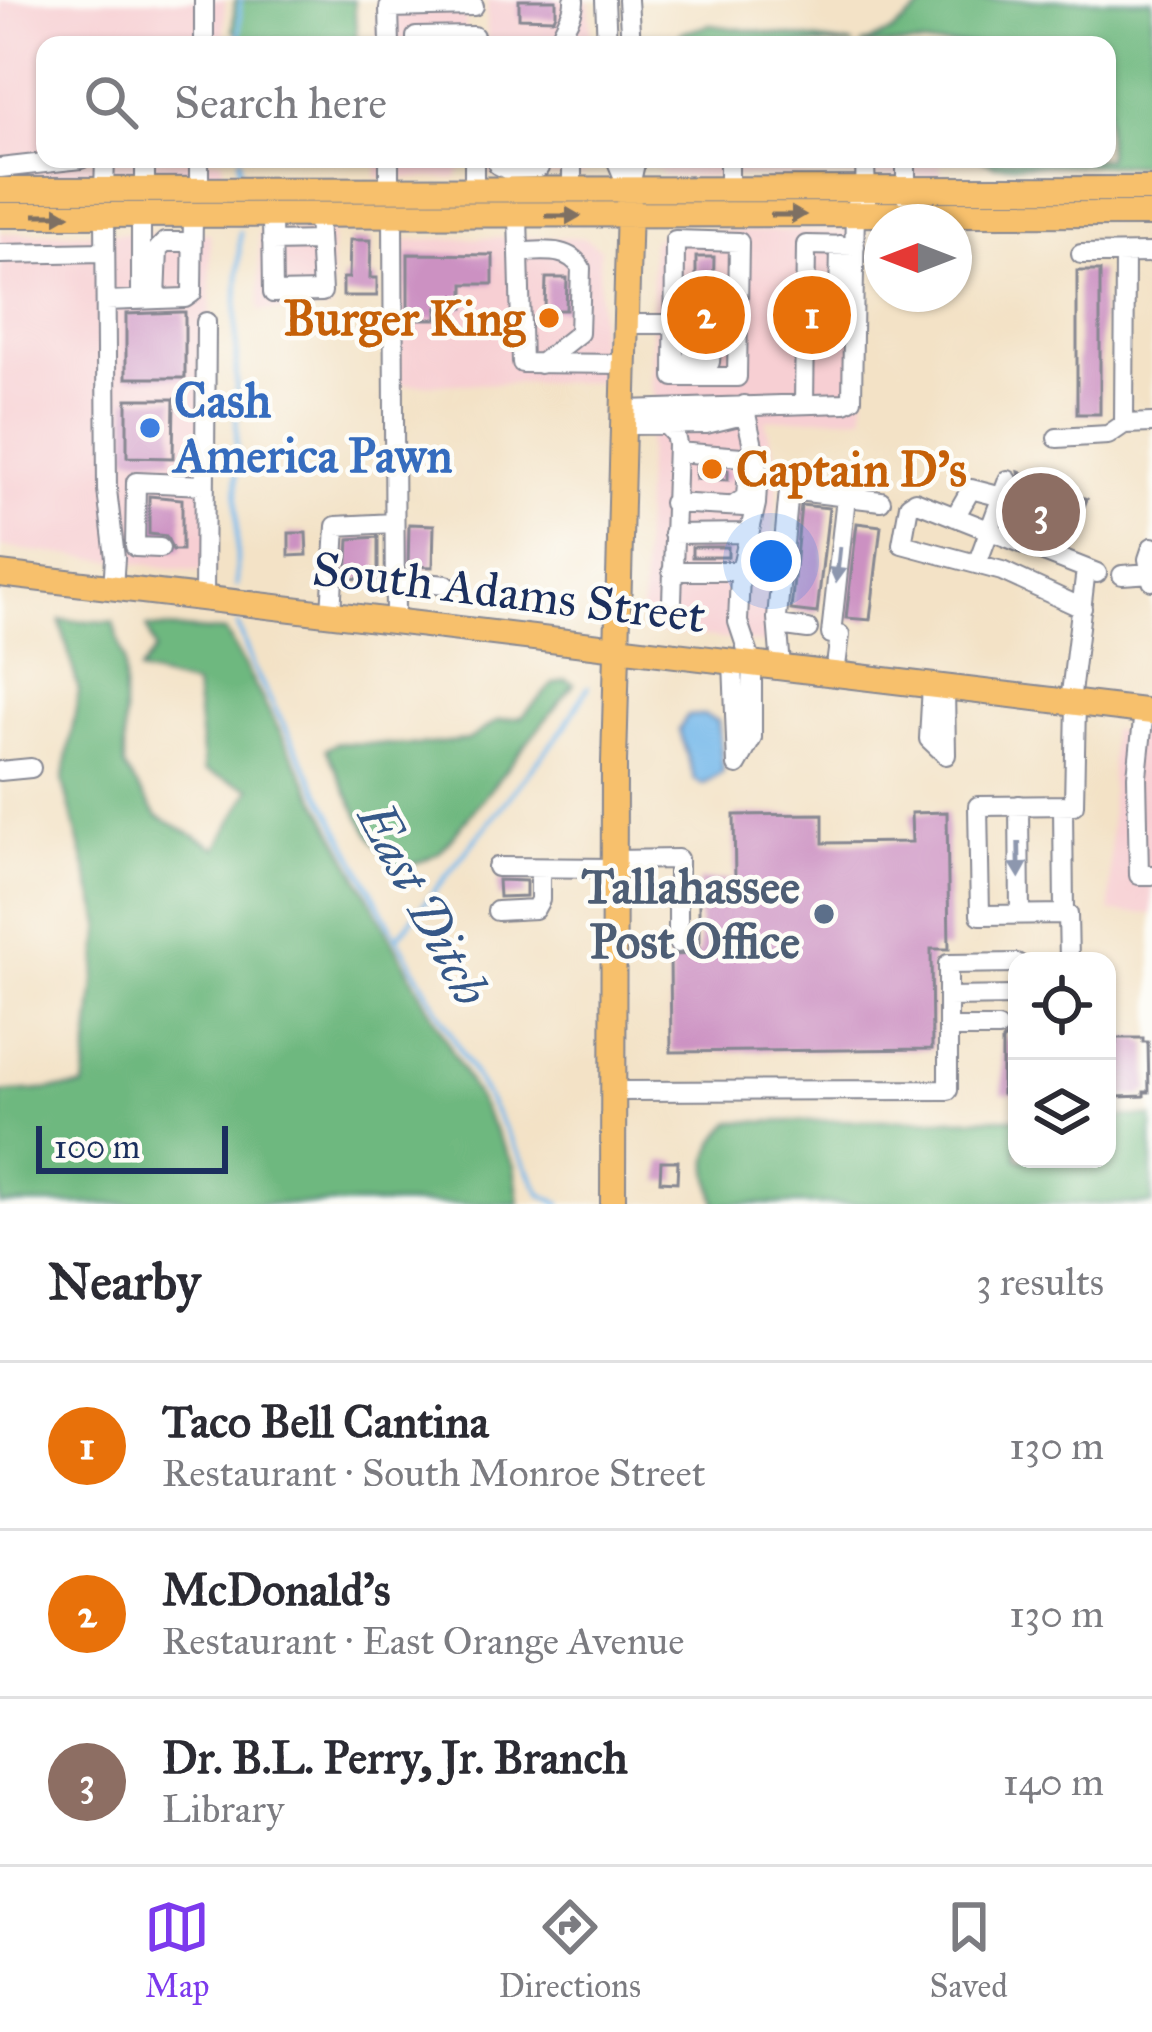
<!DOCTYPE html>
<meta charset="utf-8">
<style>
body{margin:0;font-family:"IM FELL Great Primer",serif;background:#f2f2f3;color:#2b2b33}
.controls{position:absolute;right:36px;bottom:36px;display:grid;overflow:hidden;border-radius:24px;box-shadow:0 3px 9px #0004}
.controls button{width:108px;height:108px;display:grid;place-items:center;padding:0;border:0;border-bottom:3px solid #e1e1e2;background:#fff;color:#2b2b33;font:60px sans-serif}
.compass{position:absolute;left:864px;top:204px;width:108px;height:108px;border-radius:50%;background:#fff;box-shadow:0 3px 9px #0004;rotate:270deg}
.scale{position:absolute;left:36px;bottom:30px;width:192px;box-sizing:border-box;padding-left:12px;border:6px solid #1b2f5e;border-top:0;font-size:33px;line-height:42px;white-space:nowrap;color:#1b2f5e;-webkit-text-stroke:9px #fdfcf7;paint-order:stroke}
.you{position:absolute;left:771px;top:561px;width:42px;height:42px;margin:-30px;border:9px solid #fff;border-radius:50%;background:#1a73e8;box-shadow:0 0 0 18px #1a73e833}
.badge{display:grid;place-items:center;width:78px;height:78px;border-radius:50%;background:#7c3aed;color:#fff;font-size:39px;font-weight:700}
.pin{position:absolute;translate:-50% -50%;border:6px solid #fff;box-shadow:0 3px 12px #0006}
.list{margin:0;padding:0;list-style:none}
h2{display:flex;justify-content:space-between;align-items:center;height:156px;margin:0;padding:0 48px;font-size:51px}
h2 small{font-size:39px;font-weight:400;color:#7c7c81}
.list li{display:grid;grid-template-columns:78px 1fr auto;gap:36px;align-items:center;box-sizing:border-box;height:168px;padding:0 48px;border-top:3px solid #e1e1e2}
.list b{display:block;font-size:45px;white-space:nowrap}
.list p{margin:0;font-size:39px;white-space:nowrap;color:#7c7c81}
.list em{font-size:39px;font-style:normal;color:#7c7c81}
.icon{flex:none;width:66px;height:66px;fill:none;stroke:currentColor;stroke-width:2;stroke-linecap:round;stroke-linejoin:round}
.map{position:relative;flex:none;width:1152px;height:1204px;overflow:hidden}
.search{position:absolute;background:#fff;box-shadow:0 3px 9px #0004;left:36px;right:36px;top:36px;height:132px;display:flex;align-items:center;gap:30px;box-sizing:border-box;padding:0 42px;border-radius:24px;color:#7c7c81;font-size:45px}
.sheet{height:660px;background:#fff}
nav{display:flex;justify-content:space-around;align-items:center;box-sizing:border-box;height:168px;border-top:3px solid #e1e1e2;background:#fff;font-size:33px;color:#7c7c81}
nav a{display:grid;justify-items:center;gap:6px}
nav .on{color:#7c3aed}
.map>svg:first-child{display:block}
.built{fill:#f7cfd3}
.forest{fill:#6eb87f;stroke:#44746e;stroke-width:3}
.water{fill:#74b8ea;stroke:#4874a4;stroke-width:3}
.lines{fill:none;stroke-linecap:round;stroke-linejoin:round}
.stream{stroke:#74b8ea;stroke-width:4.5}
.building{fill:#cc91c2}
.minor-casing{stroke:#878892;stroke-width:22}
.major-casing{stroke:#878892;stroke-width:28}
.minor{stroke:#fff;stroke-width:18}
.major{stroke:#f7c06c;stroke-width:24}
.oneway{fill:#7e7064}
.oneway2{fill:#8d97ae}
.food-dot{fill:#e8710a;stroke:#fdfcf7;stroke-width:4.5}
.shop-dot{fill:#3f7fe0;stroke:#fdfcf7;stroke-width:4.5}
.service-dot{fill:#5c6f8a;stroke:#fdfcf7;stroke-width:4.5}
.labels{text-anchor:middle;dominant-baseline:central;stroke-width:9;stroke-linejoin:round;paint-order:stroke}
.food-label{font-size:48px;font-weight:bold;fill:#c56008;stroke:#fdfcf7;text-anchor:end}
.shop-label{font-size:48px;font-weight:bold;fill:#366cbe;stroke:#fdfcf7;text-anchor:start}
.street-label{font-size:48px;fill:#1b2f5e;stroke:#fdfcf7}
.service-label{font-size:48px;font-weight:bold;fill:#4e5e75;stroke:#fdfcf7;text-anchor:end}
.water-label{font-size:51px;font-style:italic;fill:#365888;stroke:#fdfcf7}
</style>
<div class="map">
<svg width="1152" height="1204" viewBox="0 0 1152 1204">
<rect width="100%" height="100%" fill="#fdfcf7"/>
<filter id="ink" filterUnits="userSpaceOnUse"><feTurbulence type="fractalNoise" baseFrequency=".00833" numOctaves="2"/><feDisplacementMap in="SourceGraphic" scale="24" xChannelSelector="R" yChannelSelector="G"/><feConvolveMatrix kernelMatrix="1 2 1 2 8 2 1 2 1" color-interpolation-filters="sRGB"/></filter>
<filter id="wash" filterUnits="userSpaceOnUse"><feTurbulence type="fractalNoise" baseFrequency=".004" numOctaves="4" result="noise"/><feDisplacementMap in="SourceGraphic" scale="48" xChannelSelector="R" yChannelSelector="G"/><feGaussianBlur stdDeviation="2.7" result="paint"/><feColorMatrix in="noise" values="0 0 0 0 0 0 0 0 0 0 0 0 0 0 0 0 0 1.4 0 .05"/><feComposite in="paint" operator="in"/></filter>
<g filter="url(#wash)">
<rect width="100%" height="100%" fill="#f3e2c6"/>
<!-- built -->
<path class="built" d="M 0,0 L 225,0 L 224,45 L 45,45 L 45,159 L 223,159 L 223,176 L 0,175 Z
M 377,0 L 466,0 L 466,45 L 377,45 Z
M 487,0 L 589,0 L 592,45 L 487,45 Z
M 377,159 L 466,159 L 466,162 L 456,178 L 377,178 Z
M 485,159 L 597,159 L 597,161 L 582,176 L 496,177 L 488,172 Z
M 649,159 L 941,159 L 941,177 L 671,177 L 663,175 Z
M 332,231 L 331,310 L 259,311 L 259,232 Z
M 670,231 L 865,231 L 864,416 L 765,420 L 779,467 L 767,644 L 659,632 L 651,630 L 642,620 L 644,485 L 650,417 L 662,402 L 655,400 L 651,385 L 652,245 L 654,239 Z
M 0,233 L 210,233 L 214,573 L 0,547 Z
M 532,237 L 585,238 L 600,249 L 599,382 L 400,385 L 398,255 L 404,240 Z
M 1111,730 L 1152,735 L 1152,914 L 1110,912 Z"/>
<!-- forest -->
<path class="forest" d="M 235,0 L 354,0 L 357,45 L 247,45 L 233,30 Z
M 932,0 L 1152,0 L 1152,165 L 994,165 L 981,159 L 1107,159 L 1107,45 L 861,45 L 891,33 Z
M 710,25 L 854,45 L 679,45 L 681,33 Z
M 60,620 L 113,622 L 124,661 L 124,767 L 157,816 L 217,848 L 251,788 L 204,771 L 195,686 L 139,672 L 155,650 L 147,627 L 226,632 L 514,1166 L 519,1204 L 0,1204 L 0,1093 L 84,1087 L 101,924 L 63,782 L 79,691 Z
M 565,680 L 574,684 L 441,851 C 428,858 411,869 396,864 C 373,856 339,773 326,749 L 337,743 L 419,745 L 468,740 L 497,721 L 522,717 L 553,684 Z
M 1107,1117 L 1152,1117 L 1152,1204 L 716,1204 C 707,1165 701,1152 732,1122 L 1017,1118 L 1017,1159 L 1107,1159 Z"/>
<!-- water -->
<path class="water" d="M 703,715 L 718,721 L 723,772 L 703,785 L 695,780 L 679,730 L 687,716 Z"/>
<g class="lines">
<!-- stream -->
<path class="stream" d="M 239,45 L 240,0
M 240,159 L 240,176
M 237,585 L 236,324 L 240,232
M 238,625 L 253,667 L 391,927 L 542,1195 L 560,1204
M 397,938 L 564,728 L 588,687"/>
</g>
<g id="blocks">
<!-- building -->
<path class="building" d="M 519,0 L 556,0 L 556,14 L 554,19 L 519,18 Z
M 350,240 L 371,240 L 370,278 L 377,278 L 377,296 L 343,296 L 343,278 L 349,278 Z
M 408,254 L 493,255 L 493,284 L 464,284 L 464,308 L 437,308 L 437,319 L 408,319 Z
M 696,257 L 714,257 L 713,305 L 696,305 Z
M 1077,271 L 1100,271 L 1100,414 L 1077,414 Z
M 546,278 L 567,278 L 566,310 L 545,310 Z
M 181,312 L 185,312 L 185,378 L 126,378 L 126,314 Z
M 127,399 L 174,399 L 173,458 L 127,457 Z
M 696,467 L 728,470 L 728,480 L 696,479 Z
M 1019,472 L 1087,499 L 1068,547 L 1007,523 L 1021,485 Z
M 149,496 L 182,499 L 182,550 L 173,550 L 166,536 L 149,534 Z
M 801,505 L 829,508 L 817,613 L 791,610 Z
M 857,523 L 881,526 L 870,620 L 846,618 Z
M 409,524 L 434,525 L 433,567 L 408,566 Z
M 289,533 L 306,533 L 307,555 L 289,556 Z
M 378,537 L 378,580 L 347,578 L 349,539 Z
M 692,547 L 728,547 L 728,557 L 692,557 Z
M 947,812 L 949,949 L 931,949 L 932,1049 L 671,1052 L 670,955 L 699,954 L 699,880 L 735,880 L 734,815 L 823,814 L 823,843 L 912,842 L 911,813 Z
M 498,880 L 526,881 L 526,896 L 499,897 Z
M 1008,1020 L 1017,1020 L 1017,1094 L 1002,1094 L 1002,1041 L 1010,1034 Z
M 1116,1038 L 1143,1038 L 1143,1042 L 1148,1042 L 1149,1092 L 1144,1092 L 1144,1096 L 1117,1097 L 1113,1092 L 1112,1043 L 1116,1043 Z
M 661,1161 L 678,1161 L 677,1182 L 660,1181 Z"/>
</g>
</g>
<g filter="url(#ink)">
<use href="#blocks" fill-opacity="0" stroke="#878892" stroke-width="3"/>
<g class="lines">
<!-- minor casing -->
<g class="minor-casing">
<path id="minor" d="M 605,0 L 607,45
M 628,0 L 631,45
M 204,45 L 204,0
M 390,45 L 389,8 L 474,6
M 416,45 L 416,37 L 474,36
M 559,45 C 560,28 575,17 574,0
M 145,159 L 145,190
M 199,159 L 199,190
M 474,159 L 474,190
M 497,159 L 498,165 L 506,169 L 539,168 L 539,159
M 572,159 L 572,190
M 616,159 L 629,190
M 729,159 L 729,190
M 865,159 L 866,202
M 0,168 L 81,159
M 104,190 L 105,159
M 389,190 L 389,159
M 629,190 L 636,159
M 906,198 L 906,159
M 105,215 L 107,490 L 115,558 L 113,588
M 272,216 L 273,293 L 322,292 L 318,216
M 393,216 L 395,621
M 518,216 L 522,363 L 627,364
M 675,240 L 739,242 L 737,377 L 674,377 Z
M 272,242 L 319,241
M 519,252 C 541,252 569,246 581,268 L 579,333 L 540,364
M 0,254 L 105,252
M 1081,254 L 1152,253
M 156,299 L 158,249 L 165,242 L 192,242
M 141,300 L 141,215
M 106,301 L 185,298 L 192,293 L 193,215
M 805,308 L 839,305 L 840,245
M 627,324 L 674,324
M 685,366 L 710,362 L 713,327 L 728,307 L 728,289
M 689,366 L 698,339 L 713,327
M 804,404 L 806,245 L 855,246
M 626,410 L 845,403 L 852,399 L 855,206
M 665,424 L 675,435 L 677,444 L 672,602
M 1124,424 L 1125,254
M 625,425 L 706,424 L 747,414
M 1057,438 L 1108,435 L 1124,424 L 1152,423
M 677,452 L 742,457 L 748,469 L 746,497 L 733,506
M 673,503 L 744,507
M 955,517 L 971,489 L 1002,497
M 673,534 L 749,533
M 1152,547 L 1148,559 L 1152,581
M 160,548 L 135,547 L 136,482 L 204,485
M 977,564 L 1008,480
M 672,571 L 741,571
M 1122,575 L 1152,573
M 395,580 L 446,585
M 204,599 L 206,322
M 1082,608 L 1002,571 L 902,544 L 909,505 L 915,501 L 1097,573
M 331,613 L 336,526 L 394,523
M 778,625 L 808,629
M 733,662 L 737,765
M 781,667 L 777,618 L 789,490 L 881,501
M 835,674 L 840,635 L 831,634 L 846,497
M 932,685 L 929,739 L 946,755
M 945,687 L 946,755
M 1070,702 L 1086,569
M 1144,711 L 1137,776 L 1139,875 L 1152,875
M 737,765 L 752,738 L 752,664 L 738,622 L 740,575 L 756,504 L 758,469 L 744,405
M 0,771 L 31,768
M 1019,805 L 1020,914
M 1063,805 L 1064,914
M 613,860 L 678,859 L 678,943
M 497,867 L 613,868
M 497,911 L 535,909 L 540,900 L 540,868
M 1069,961 L 1068,914 L 980,915 L 978,806 L 1074,805 L 1076,702
M 948,997 L 1017,996
M 948,1028 L 998,1028
M 613,1091 L 948,1090 L 948,964 L 1017,963"/>
</g>
<!-- major casing -->
<g class="major-casing">
<path id="major" d="M 0,190 L 1152,189
M 0,215 L 1152,214
M 0,574 L 1152,712
M 613,1204 L 614,763 L 629,205"/>
</g>
<!-- minor -->
<use href="#minor" class="minor"/>
<!-- major -->
<use href="#major" class="major"/>
</g>
<!-- one-way arrows -->
<defs><path id="oneway-solid" d="M-6-.8H1V-3.2L6.5 0L1 3.2V.8H-6Z" transform="scale(3)"/></defs>
<g class="oneway">
<use href="#oneway-solid" transform="translate(52 215)"/>
<use href="#oneway-solid" transform="translate(788 215)"/>
<use href="#oneway-solid" transform="translate(563 216)"/>
</g>
<g class="oneway2">
<use href="#oneway-solid" transform="translate(838 565) rotate(96)"/>
<use href="#oneway-solid" transform="translate(1019 860) rotate(89)"/>
</g>
</g>
<!-- markers -->
<g class="food-dot">
<circle cx="549" cy="318" r="12"/>
<circle cx="712" cy="469" r="12"/>
</g>
<circle class="shop-dot" cx="150" cy="428" r="12"/>
<circle class="service-dot" cx="824" cy="914" r="12"/>
<g class="labels">
<!-- food labels -->
<g class="food-label">
<text x="525" y="318">Burger King</text>
<text x="736" y="469" text-anchor="start">Captain D's</text>
</g>
<!-- shop labels -->
<g class="shop-label">
<text x="174" y="400">Cash<tspan x="174" dy="55">America Pawn</tspan></text>
</g>
<!-- street labels -->
<g class="street-label">
<text transform="translate(509 592) rotate(7)">South Adams Street</text>
</g>
<!-- service labels -->
<g class="service-label">
<text x="800" y="886">Tallahassee<tspan x="800" dy="55">Post Office</tspan></text>
</g>
<!-- water labels -->
<g class="water-label">
<text transform="translate(423 904) rotate(62)">East Ditch</text>
</g>
</g>
</svg>
<div class="controls">
<button><svg class="icon" aria-label="locate" viewBox="0 0 24 24"><circle cx="12" cy="12" r="6"/><path d="M12 2v4M12 18v4M2 12h4M18 12h4"/></svg></button>
<button><svg class="icon" aria-label="layers" viewBox="0 0 24 24"><path d="M12 4l9 5-9 5-9-5zM3 14l9 5 9-5"/></svg></button>
</div>
<svg class="compass" viewBox="-18 -18 36 36"><path d="M0-13l5 13h-10z" fill="#e53935"/><path d="M0 13l5-13h-10z" fill="#7c7c81"/></svg>
<div class="scale">100 m</div>
<div class="you"></div>
<div class="pin badge" style="left:812px;top:315px;background:#e8710a">1</div>
<div class="pin badge" style="left:706px;top:315px;background:#e8710a">2</div>
<div class="pin badge" style="left:1041px;top:512px;background:#8d6e63">3</div>
<div class="search"><svg class="icon" aria-label="search" viewBox="0 0 24 24"><circle cx="10" cy="10" r="6"/><path d="M15 15l6 6"/></svg>Search here</div>
</div>
<section class="sheet">
<h2>Nearby<small>3 results</small></h2>
<ul class="list">
<li><span class="badge" style="background:#e8710a">1</span><div><b>Taco Bell Cantina</b><p>Restaurant · South Monroe Street</p></div><em>130 m</em></li>
<li><span class="badge" style="background:#e8710a">2</span><div><b>McDonald's</b><p>Restaurant · East Orange Avenue</p></div><em>130 m</em></li>
<li><span class="badge" style="background:#8d6e63">3</span><div><b>Dr. B.L. Perry, Jr. Branch</b><p>Library</p></div><em>140 m</em></li>
</ul>
</section>
<nav>
<a class="on"><svg class="icon" aria-label="map" viewBox="0 0 24 24"><path d="M3 6l6-2 6 2 6-2v14l-6 2-6-2-6 2zM9 4v14M15 6v14"/></svg>Map</a>
<a><svg class="icon" aria-label="directions" viewBox="0 0 24 24"><path d="M12 3l9 9-9 9-9-9zM9 14v-3h6M13 9l2 2-2 2"/></svg>Directions</a>
<a><svg class="icon" aria-label="saved" viewBox="0 0 24 24"><path d="M7 4h10v16l-5-4-5 4z"/></svg>Saved</a>
</nav>
